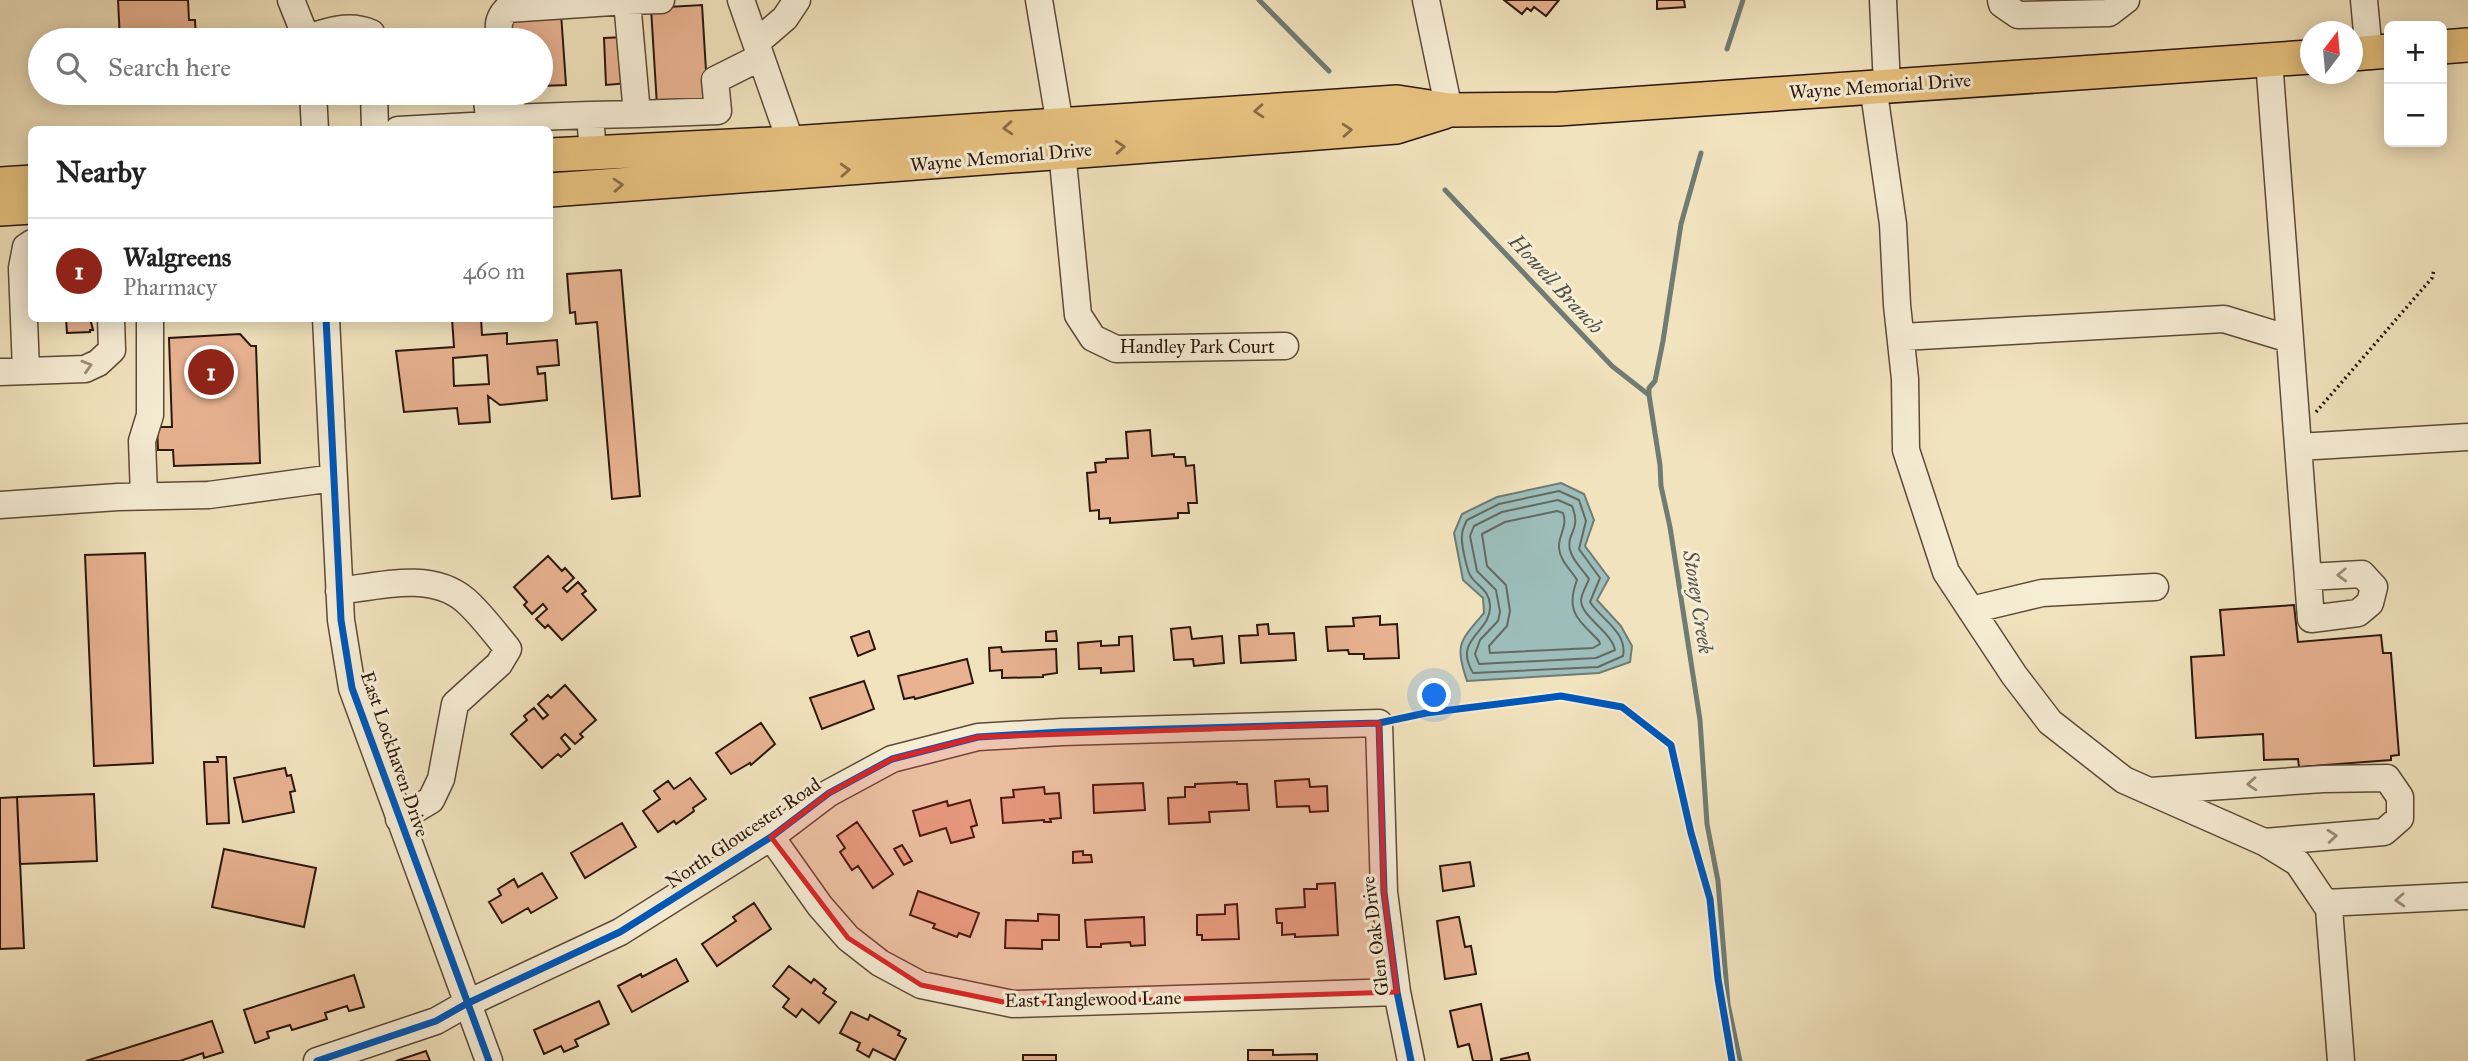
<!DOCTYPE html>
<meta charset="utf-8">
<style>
body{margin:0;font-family:"IM FELL Great Primer",serif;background:#f6f6f6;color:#222}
.controls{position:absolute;right:21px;top:21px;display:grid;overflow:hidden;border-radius:10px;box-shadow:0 4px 18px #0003}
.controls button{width:63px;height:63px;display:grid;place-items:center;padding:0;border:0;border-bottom:2px solid #e0e0e0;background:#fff;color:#222;font:35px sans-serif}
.compass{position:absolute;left:2300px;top:21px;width:63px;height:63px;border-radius:50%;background:#fff;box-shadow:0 4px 18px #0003;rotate:16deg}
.you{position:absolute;left:1435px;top:696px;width:24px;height:24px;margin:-18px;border:5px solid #fff;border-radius:50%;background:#1a73e8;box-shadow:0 0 0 10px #1a73e833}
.badge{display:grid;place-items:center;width:46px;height:46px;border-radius:50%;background:#8f2418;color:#fff;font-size:23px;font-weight:700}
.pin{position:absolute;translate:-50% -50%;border:4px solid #fff;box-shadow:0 2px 7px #0006}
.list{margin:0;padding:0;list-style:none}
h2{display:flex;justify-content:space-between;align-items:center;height:91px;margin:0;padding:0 28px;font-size:30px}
h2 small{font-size:23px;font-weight:400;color:#767676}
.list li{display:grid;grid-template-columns:46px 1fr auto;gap:21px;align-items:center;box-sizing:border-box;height:105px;padding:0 28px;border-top:2px solid #e0e0e0}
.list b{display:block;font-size:26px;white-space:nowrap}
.list p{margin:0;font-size:23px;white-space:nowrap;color:#767676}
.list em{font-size:23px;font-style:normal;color:#767676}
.icon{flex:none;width:38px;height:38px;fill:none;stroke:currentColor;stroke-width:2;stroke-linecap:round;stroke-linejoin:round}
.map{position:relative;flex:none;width:2468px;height:1061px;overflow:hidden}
.search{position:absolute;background:#fff;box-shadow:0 4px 18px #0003;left:28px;top:28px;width:525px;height:77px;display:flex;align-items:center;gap:18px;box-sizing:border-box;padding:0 24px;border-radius:38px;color:#767676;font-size:26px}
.panel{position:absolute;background:#fff;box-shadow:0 4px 18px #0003;left:28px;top:126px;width:525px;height:196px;border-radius:10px}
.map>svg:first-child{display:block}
.water{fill:#9cbdb9;stroke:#6f7b74;stroke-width:2}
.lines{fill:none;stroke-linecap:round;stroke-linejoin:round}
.shore{stroke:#646a62;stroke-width:2}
.stream{stroke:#6f7b74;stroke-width:5}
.building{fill:#e9b392;stroke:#2c170c;stroke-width:2;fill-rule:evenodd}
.minor-casing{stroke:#5d4a38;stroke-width:29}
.major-casing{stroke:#2c170c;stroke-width:36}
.path{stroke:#2c170c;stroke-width:3.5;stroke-dasharray:2 3.5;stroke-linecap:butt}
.minor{stroke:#f6edd5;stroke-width:26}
.major{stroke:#e8c27f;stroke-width:33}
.cycleway-casing{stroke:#f6edd5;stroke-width:11}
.cycleway{stroke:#0057b8;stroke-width:7}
.oneway{stroke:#8a6c46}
.oneway2{stroke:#9b8d7b}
.marked{fill:#d62828;fill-opacity:0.2;stroke:#d62828;stroke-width:5;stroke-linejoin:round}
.labels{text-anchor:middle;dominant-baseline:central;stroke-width:6;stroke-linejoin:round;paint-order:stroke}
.street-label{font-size:19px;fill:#2c170c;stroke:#f6edd5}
.water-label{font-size:21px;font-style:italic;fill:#535149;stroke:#f6edd5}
</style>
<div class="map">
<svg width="2468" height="1061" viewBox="0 0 2468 1061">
<rect width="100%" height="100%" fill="#f1e3be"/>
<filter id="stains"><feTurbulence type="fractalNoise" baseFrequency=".00286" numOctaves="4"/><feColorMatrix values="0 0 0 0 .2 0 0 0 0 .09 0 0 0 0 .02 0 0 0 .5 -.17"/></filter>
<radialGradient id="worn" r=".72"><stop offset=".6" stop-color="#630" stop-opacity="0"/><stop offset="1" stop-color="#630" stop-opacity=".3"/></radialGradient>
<!-- water -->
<path class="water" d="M 1561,483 L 1584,494 L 1594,520 L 1585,546 L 1609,578 L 1597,600 L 1621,626 L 1632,646 L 1630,662 L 1599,673 L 1467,681 C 1455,644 1459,642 1484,613 L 1483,598 L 1463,580 L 1454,533 L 1462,514 L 1497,497 Z"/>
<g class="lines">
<!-- shore -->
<path class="shore" d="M 1559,491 L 1579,500 L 1586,521 L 1579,549 L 1600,578 L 1590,602 C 1601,619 1628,633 1623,656 L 1598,667 L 1473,673 C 1452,638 1492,633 1490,605 C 1489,591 1480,588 1472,578 C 1467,573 1461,543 1462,535 C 1462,530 1465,524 1467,520 L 1499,504 Z
M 1558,500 L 1572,506 C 1582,531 1566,532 1570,550 C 1572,560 1583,570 1589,579 C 1587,585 1582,592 1581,600 C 1581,617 1611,631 1615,650 L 1596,658 L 1479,664 L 1475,654 L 1480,640 L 1498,621 L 1500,612 L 1496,590 L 1477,571 L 1470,536 L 1474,526 L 1502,512 Z
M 1557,511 L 1563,513 C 1568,526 1558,536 1559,548 C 1560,561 1571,570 1577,580 C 1565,612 1578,619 1599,641 L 1600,644 L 1593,648 L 1490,653 L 1489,646 L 1507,626 L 1510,611 L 1506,585 L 1487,566 L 1482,534 L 1505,522 Z"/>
<!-- stream -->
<path class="stream" d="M 1259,0 L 1329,71
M 1727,49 L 1743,0
M 1701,153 L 1681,224 L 1663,341 L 1655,381 L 1649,388 L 1649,395 L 1660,465 L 1661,486 L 1670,527 L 1700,720 L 1707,824 L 1718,881 L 1728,1004 L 1740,1061
M 1445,190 L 1612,366 L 1649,395"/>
</g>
<!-- building -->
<path class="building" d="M 118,0 L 188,0 L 189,20 L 195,20 L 196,40 L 120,40 Z
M 1504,0 L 1559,0 L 1546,16 L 1534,7 L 1531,11 L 1527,8 L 1522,14 Z
M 1657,0 L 1684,0 L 1685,7 L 1657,9 Z
M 702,5 L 708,103 L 657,106 L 651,8 Z
M 561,13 L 566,85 L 541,86 L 541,40 L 511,40 L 510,16 Z
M 624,37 L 628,83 L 606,85 L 604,38 Z
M 621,270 L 640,496 L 612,499 L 597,322 L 576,324 L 575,312 L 570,313 L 567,274 Z
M 66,318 L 90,318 L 93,330 L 90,330 L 90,332 L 67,333 Z
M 452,318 L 481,318 L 482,335 L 507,333 L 507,344 L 557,340 L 559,365 L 537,367 L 538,374 L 545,373 L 547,400 L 500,405 L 488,396 L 490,422 L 459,424 L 457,408 L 404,412 L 396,351 L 454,347 ZM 487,355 L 489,384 L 454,386 L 453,358 Z
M 240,334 L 251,346 L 256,346 L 260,463 L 174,466 L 173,450 L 158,450 L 157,427 L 172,427 L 169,338 Z
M 1150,430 L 1152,456 L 1174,454 L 1174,457 L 1185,457 L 1186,466 L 1194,465 L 1197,503 L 1188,503 L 1189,513 L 1178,513 L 1178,518 L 1110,523 L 1110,518 L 1099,519 L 1099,510 L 1090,511 L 1087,473 L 1096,472 L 1095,463 L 1106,462 L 1106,459 L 1128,458 L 1126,432 Z
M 145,553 L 153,763 L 94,766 L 85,555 Z
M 548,556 L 562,571 L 565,568 L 574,578 L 563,588 L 567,592 L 578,582 L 586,591 L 582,594 L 596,610 L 562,640 L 548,625 L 545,628 L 536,619 L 547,609 L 543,604 L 532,614 L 524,605 L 527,602 L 514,587 Z
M 2294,605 L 2298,642 L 2381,635 L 2383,653 L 2391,653 L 2399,755 L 2391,756 L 2391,760 L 2299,767 L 2298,759 L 2264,760 L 2263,734 L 2196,738 L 2191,657 L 2224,655 L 2220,610 Z
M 1380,616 L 1380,625 L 1397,624 L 1399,658 L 1364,659 L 1364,654 L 1349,654 L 1348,650 L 1328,651 L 1326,627 L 1354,626 L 1353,618 Z
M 1268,624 L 1269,634 L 1294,633 L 1296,660 L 1241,663 L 1239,636 L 1258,635 L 1257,625 Z
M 1190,627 L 1192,639 L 1222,636 L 1224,663 L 1194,666 L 1193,659 L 1174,660 L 1171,629 Z
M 869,631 L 875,649 L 858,656 L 851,637 Z
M 1056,631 L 1057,641 L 1046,641 L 1046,632 Z
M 1132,636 L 1134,671 L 1101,673 L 1101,668 L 1079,669 L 1078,643 L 1101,641 L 1101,646 L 1119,645 L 1119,637 Z
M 1001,647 L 1002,652 L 1056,649 L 1057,673 L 1043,675 L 1043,677 L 1002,678 L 1002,670 L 990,671 L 989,648 Z
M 967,659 L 973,683 L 915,699 L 914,697 L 904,699 L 898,676 Z
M 864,681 L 874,709 L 822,729 L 810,698 Z
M 565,685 L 596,720 L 580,734 L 583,737 L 575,744 L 565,734 L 561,738 L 570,749 L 561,757 L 558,754 L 542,768 L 511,734 L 527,720 L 524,716 L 534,708 L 543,719 L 548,715 L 538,704 L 548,695 L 551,698 Z
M 761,723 L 775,744 L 751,765 L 750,763 L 731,774 L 716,753 Z
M 217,757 L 226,757 L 229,823 L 207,824 L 204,762 L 218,762 Z
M 285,768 L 287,776 L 291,775 L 295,791 L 290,792 L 294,812 L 243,822 L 234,778 Z
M 690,778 L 706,799 L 693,808 L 694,811 L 676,824 L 674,821 L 658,832 L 643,811 L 660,799 L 654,791 L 668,781 L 674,789 Z
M 1309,779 L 1310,787 L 1327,786 L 1328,811 L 1310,812 L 1309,806 L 1277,807 L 1275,781 Z
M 1237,782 L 1237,784 L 1247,784 L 1249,810 L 1209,812 L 1210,822 L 1169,824 L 1168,798 L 1185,797 L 1185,787 L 1195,787 L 1195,784 Z
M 1143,783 L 1145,810 L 1094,813 L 1093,785 Z
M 1044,787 L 1045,794 L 1059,793 L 1061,818 L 1050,819 L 1051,822 L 1044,822 L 1044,820 L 1003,823 L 1001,798 L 1014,797 L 1013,790 Z
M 94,794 L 97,861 L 20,864 L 17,797 Z
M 17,797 L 24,948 L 0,949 L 0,798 Z
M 970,800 L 977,825 L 971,827 L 974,837 L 951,843 L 946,828 L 920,836 L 913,811 L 947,801 L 948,806 Z
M 857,822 L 893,874 L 873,888 L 858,866 L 852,870 L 840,852 L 845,848 L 837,836 Z
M 622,823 L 636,847 L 585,878 L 571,853 Z
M 902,845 L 912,861 L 904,865 L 894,849 Z
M 224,849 L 316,868 L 304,927 L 212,907 Z
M 1083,851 L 1083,855 L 1091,855 L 1092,862 L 1073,863 L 1073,852 Z
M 1470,862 L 1474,886 L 1443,891 L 1440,866 Z
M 542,873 L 557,898 L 531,913 L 528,908 L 502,923 L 489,902 L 501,895 L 498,889 L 514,879 L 518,887 Z
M 1335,883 L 1338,935 L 1295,937 L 1295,934 L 1282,935 L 1282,923 L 1277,923 L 1276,909 L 1305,907 L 1304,889 L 1317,889 L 1317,884 Z
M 918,891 L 979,913 L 970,937 L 959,933 L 957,937 L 933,928 L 935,924 L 910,915 Z
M 754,903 L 771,929 L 717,966 L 702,944 L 736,921 L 733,917 Z
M 1237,904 L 1239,939 L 1202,940 L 1202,935 L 1197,935 L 1197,915 L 1225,914 L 1225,905 Z
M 1038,914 L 1059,915 L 1059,940 L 1042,940 L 1042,949 L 1005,948 L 1006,920 L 1038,921 Z
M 1144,917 L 1145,945 L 1131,946 L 1130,942 L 1101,944 L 1101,947 L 1087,947 L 1085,920 Z
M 1457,917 L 1459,917 L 1465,947 L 1471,946 L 1476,974 L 1445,979 L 1437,921 Z
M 676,959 L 688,981 L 632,1012 L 618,986 L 641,974 L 642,977 Z
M 789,966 L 811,983 L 814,979 L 826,989 L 823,993 L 836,1002 L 819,1023 L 802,1009 L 796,1017 L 783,1007 L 789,999 L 773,986 Z
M 354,975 L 364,1007 L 349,1011 L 347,1006 L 325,1013 L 327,1019 L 292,1030 L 290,1025 L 267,1032 L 269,1038 L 255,1043 L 244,1010 Z
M 599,1001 L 609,1024 L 575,1040 L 578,1046 L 564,1052 L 561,1046 L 544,1054 L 534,1030 Z
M 1481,1004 L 1492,1060 L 1490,1061 L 1473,1061 L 1469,1044 L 1458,1047 L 1450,1011 Z
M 851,1012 L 868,1020 L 870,1015 L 900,1031 L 898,1035 L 906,1039 L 895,1060 L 873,1049 L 869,1057 L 857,1050 L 860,1043 L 840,1033 Z
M 212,1021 L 223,1052 L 204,1058 L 203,1053 L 180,1061 L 86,1061 Z
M 1248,1050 L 1273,1050 L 1273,1055 L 1317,1054 L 1317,1061 L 1248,1061 Z
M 426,1051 L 430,1061 L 396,1061 Z
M 1528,1053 L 1530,1061 L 1501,1061 L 1501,1059 Z
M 1023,1055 L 1056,1055 L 1056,1061 L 1023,1061 Z"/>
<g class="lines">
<!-- minor casing -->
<g class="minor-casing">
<path id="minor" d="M 291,0 L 307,40
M 741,0 L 791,143
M 1039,0 L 1060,125
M 1426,0 L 1449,110
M 1883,0 L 1887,86
M 2001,0 L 2002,4 L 2018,15 L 2109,13 L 2126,0
M 2364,0 L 2369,53
M 306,38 C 329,32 348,23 371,33 L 371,40
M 500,40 C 498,27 497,19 507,9 L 627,1
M 756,43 L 785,18 L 797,0
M 2269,60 L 2290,339
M 1873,86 L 1893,224 L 1897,305 L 1905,379 L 1906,450 L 1946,572 L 2014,675 L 2050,722 L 2124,780 L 2264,842 L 2298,863 L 2329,909 L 2341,1061
M 313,93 L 315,130
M 374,93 L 375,130
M 486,93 L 490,125 L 509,118 L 590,115 L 593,153
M 509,93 L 513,118
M 637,114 L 718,111 L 715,80 L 761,57
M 590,115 L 637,114 L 627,1 L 661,0
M 398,130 L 490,125 L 490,130
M 1062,151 L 1078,315 L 1093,338 L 1116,349 L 1285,346
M 326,318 L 341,620 L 352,688 L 489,1061
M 1902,337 L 2224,319 L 2290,339 L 2311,619 L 2358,613 L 2370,603 L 2374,587 L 2362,574 L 2308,577
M 26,371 L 22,268 L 26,247 L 32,243
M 0,372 L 85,369 L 98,363 L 112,350 L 111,318
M 2298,447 L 2468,437
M 144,496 L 142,441 L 150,415 L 150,318
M 0,505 L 118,497 L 209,495 L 334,478
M 339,591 C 379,586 431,571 465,600 C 481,614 494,632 508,649 L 499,664 L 455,704 L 441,779 L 431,800 L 399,819
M 1971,610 L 2042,593 L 2155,587
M 2150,791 L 2323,779 L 2387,778 L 2400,797 L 2400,818 L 2384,832 L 2264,842
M 771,837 L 820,906 L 848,938 L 880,963 L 921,985 L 1013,1004 L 1397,992
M 2325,903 L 2468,896
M 317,1061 L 436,1021 L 466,1004 L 620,932 L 771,837 L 829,793 L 892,759 L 978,737 L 1062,732 L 1379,723 L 1384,892 L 1397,992 L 1411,1061"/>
</g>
<!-- major casing -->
<g class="major-casing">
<path id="major" d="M 2442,47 L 2468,45
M 2352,54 L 2389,51
M 550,155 L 791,143 L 1397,102 L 1449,110 L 1558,109 L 2310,57
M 0,184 L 32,182
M 550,190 C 832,171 1114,148 1396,127 L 1444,112
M 0,209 L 32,207"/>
</g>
<!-- path -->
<path class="path" d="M 2316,412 L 2432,278 L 2434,270"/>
<!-- minor -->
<use href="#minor" class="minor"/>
<!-- major -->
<use href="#major" class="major"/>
<!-- cycleway casing -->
<g class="cycleway-casing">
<path id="cycleway" d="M 326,318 L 341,620 L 352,688 L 489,1061
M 1379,723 L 1384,892 L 1397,992 L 1411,1061
M 317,1061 L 436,1021 L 466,1004 L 620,932 L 771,837 L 829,793 L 892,759 L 978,737 L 1062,732 L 1379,723 L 1426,713 L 1561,696 L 1622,707 L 1671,745 L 1691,833 L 1710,899 L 1718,979 L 1732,1061"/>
</g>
<!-- cycleway -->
<use href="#cycleway" class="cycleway"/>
</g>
<!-- one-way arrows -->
<defs><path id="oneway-chevron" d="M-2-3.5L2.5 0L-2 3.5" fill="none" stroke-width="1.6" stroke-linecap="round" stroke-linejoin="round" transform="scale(1.75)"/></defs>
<g class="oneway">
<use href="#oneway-chevron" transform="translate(1259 111) rotate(176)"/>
<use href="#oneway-chevron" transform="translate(1008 128) rotate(176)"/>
<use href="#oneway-chevron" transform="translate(1347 130) rotate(-4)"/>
<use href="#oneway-chevron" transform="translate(1120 147) rotate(-4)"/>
<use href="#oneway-chevron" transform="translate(845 170) rotate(-3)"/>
<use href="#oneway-chevron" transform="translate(618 185) rotate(-4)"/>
</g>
<g class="oneway2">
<use href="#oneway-chevron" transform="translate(87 366) rotate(-17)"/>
<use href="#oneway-chevron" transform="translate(2342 575) rotate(178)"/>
<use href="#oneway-chevron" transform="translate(2252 784) rotate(176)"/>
<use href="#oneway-chevron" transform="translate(2332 836) rotate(-5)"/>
<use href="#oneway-chevron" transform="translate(2400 900) rotate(177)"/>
</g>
<!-- marked area -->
<path class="marked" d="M 1379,723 L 1384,892 L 1397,992 L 1013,1004 L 921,985 L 848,938 L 771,837 L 829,793 L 892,759 L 978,737 Z"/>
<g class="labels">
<!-- street labels -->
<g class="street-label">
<text transform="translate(1880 86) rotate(-4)">Wayne Memorial Drive</text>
<text transform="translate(1001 157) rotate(-5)">Wayne Memorial Drive</text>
<text x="1197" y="346">Handley Park Court</text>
<text transform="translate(395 754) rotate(71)">East Lockhaven Drive</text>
<text transform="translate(743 833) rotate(-34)">North Gloucester Road</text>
<text transform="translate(1375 936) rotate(-97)">Glen Oak Drive</text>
<text transform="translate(1093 999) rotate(-1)">East Tanglewood Lane</text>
</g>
<!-- water labels -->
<g class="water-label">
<text transform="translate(1556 284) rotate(47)">Howell Branch</text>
<text transform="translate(1698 602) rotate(81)">Stoney Creek</text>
</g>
</g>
<rect width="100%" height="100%" filter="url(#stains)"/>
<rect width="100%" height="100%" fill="url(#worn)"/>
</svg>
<div class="controls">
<button>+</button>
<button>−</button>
</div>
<svg class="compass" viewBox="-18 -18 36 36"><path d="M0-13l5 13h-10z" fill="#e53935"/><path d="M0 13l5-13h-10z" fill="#767676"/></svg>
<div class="you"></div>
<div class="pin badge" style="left:211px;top:372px">1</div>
<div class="search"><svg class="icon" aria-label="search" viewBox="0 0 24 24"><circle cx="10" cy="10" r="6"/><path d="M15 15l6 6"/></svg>Search here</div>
<section class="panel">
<h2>Nearby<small></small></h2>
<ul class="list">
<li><span class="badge">1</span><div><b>Walgreens</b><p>Pharmacy</p></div><em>460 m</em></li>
</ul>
</section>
</div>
